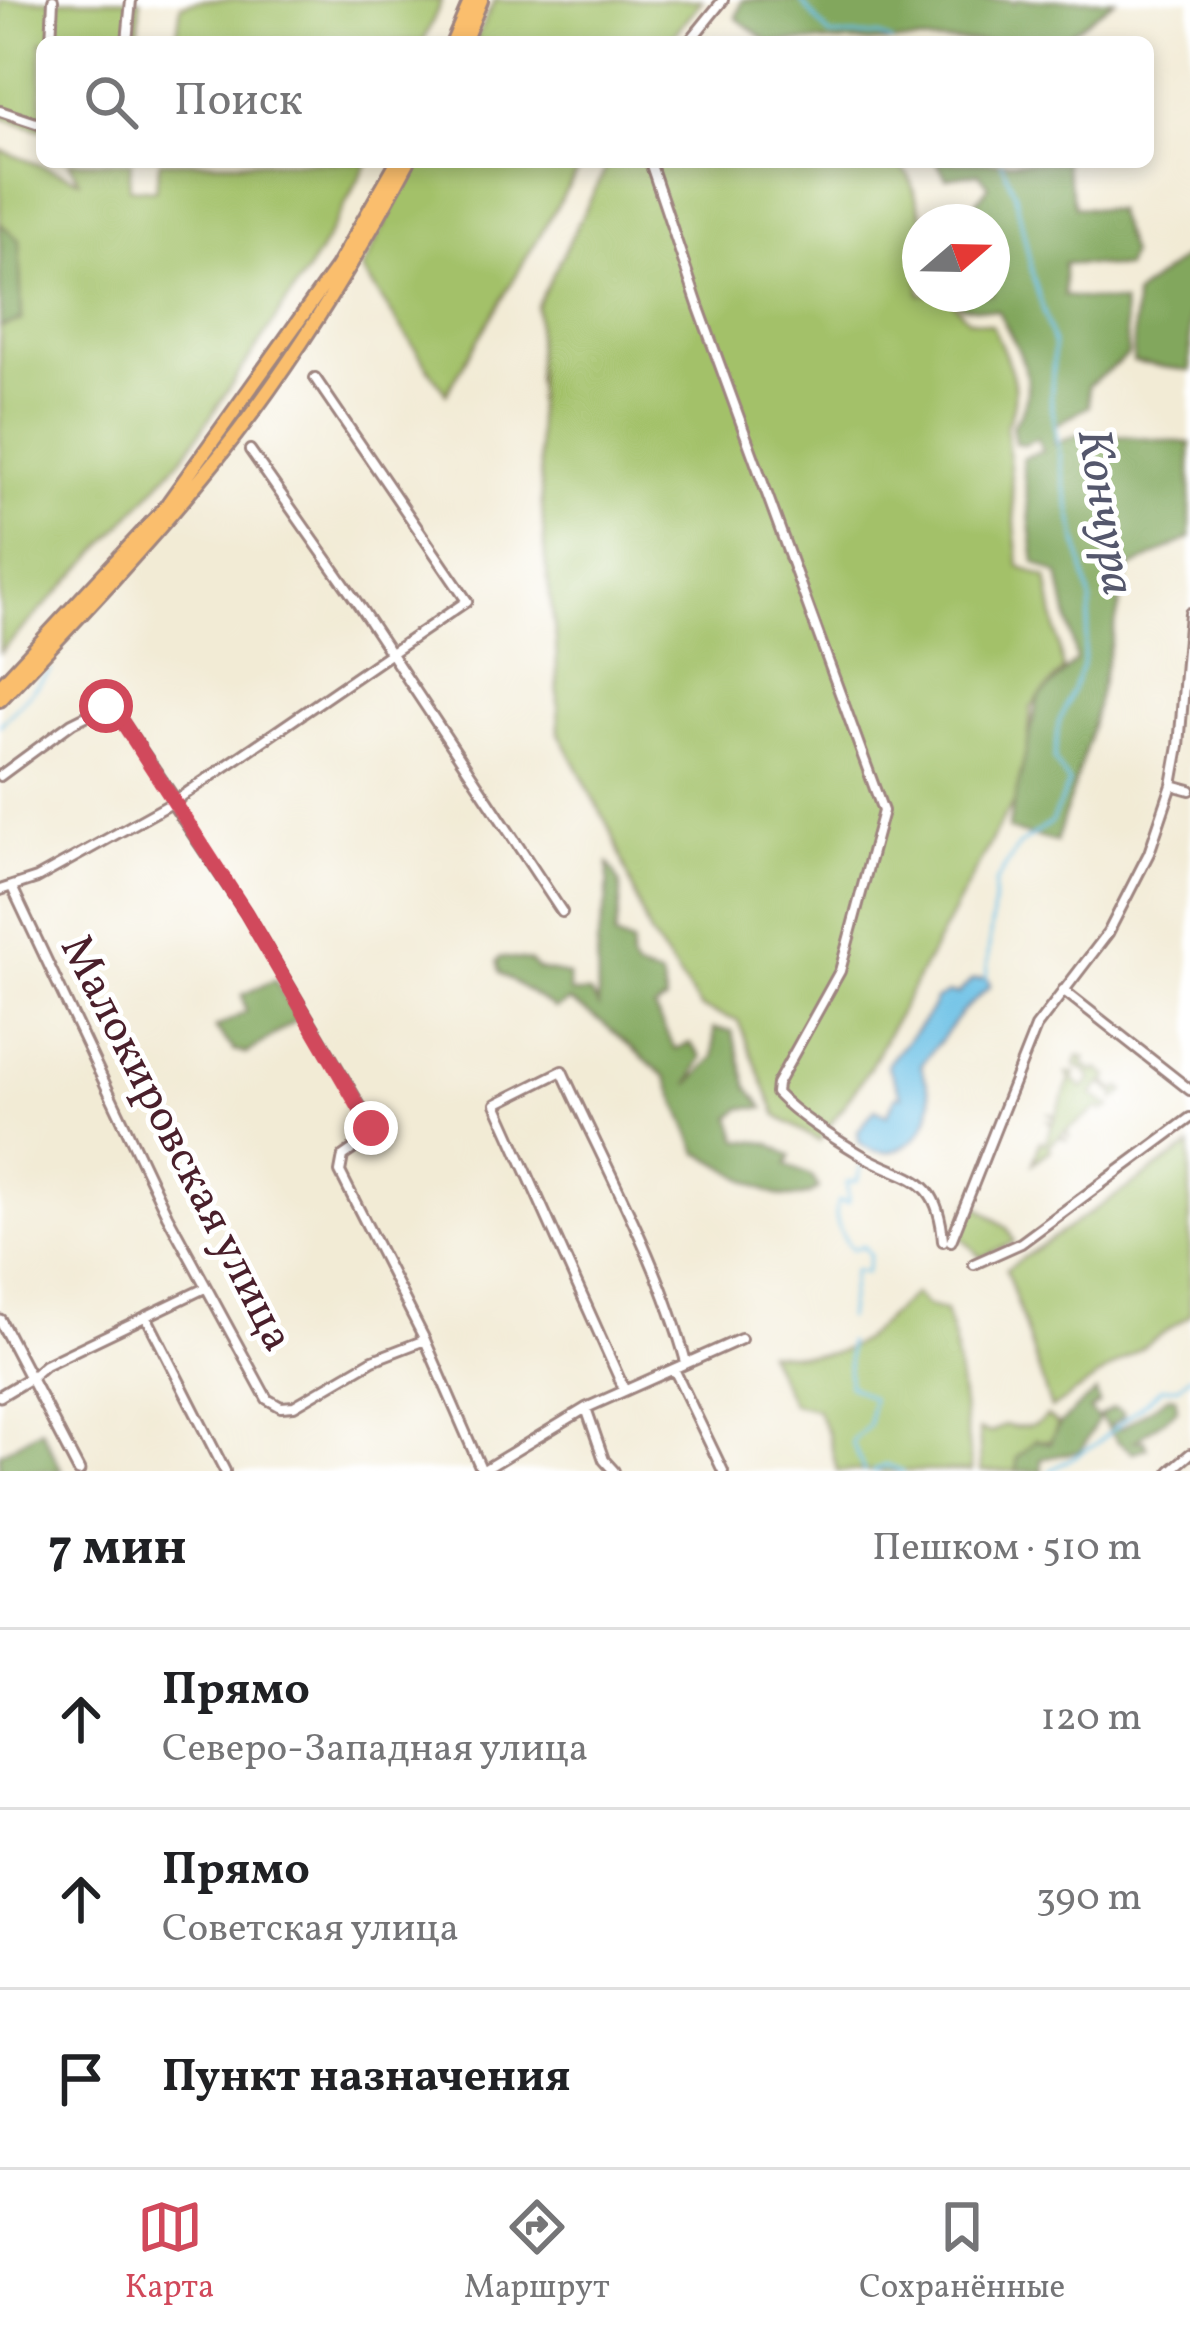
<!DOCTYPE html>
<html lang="ru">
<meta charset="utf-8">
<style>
body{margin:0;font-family:Vollkorn,serif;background:#f2f2f2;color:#202124}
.compass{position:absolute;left:902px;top:204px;width:108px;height:108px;border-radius:50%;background:#fff;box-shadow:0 6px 18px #0003;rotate:70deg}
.stop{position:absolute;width:36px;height:36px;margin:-27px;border:9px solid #d1495b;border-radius:50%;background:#fff}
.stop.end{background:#d1495b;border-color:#fff;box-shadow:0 3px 12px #0008}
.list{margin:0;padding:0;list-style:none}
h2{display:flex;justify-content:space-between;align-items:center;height:156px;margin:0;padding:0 48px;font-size:51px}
h2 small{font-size:39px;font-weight:400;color:#757577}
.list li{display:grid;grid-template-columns:78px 1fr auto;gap:36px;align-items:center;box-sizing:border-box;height:180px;padding:0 48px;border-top:3px solid #e0e0e0}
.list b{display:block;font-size:45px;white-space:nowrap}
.list p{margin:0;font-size:39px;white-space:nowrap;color:#757577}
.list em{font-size:39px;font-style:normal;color:#757577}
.icon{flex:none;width:66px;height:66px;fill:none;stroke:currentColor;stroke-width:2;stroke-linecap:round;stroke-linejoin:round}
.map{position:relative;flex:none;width:1190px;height:1471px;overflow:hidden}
.search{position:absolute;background:#fff;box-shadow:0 6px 18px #0003;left:36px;right:36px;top:36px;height:132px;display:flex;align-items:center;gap:30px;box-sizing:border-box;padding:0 42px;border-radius:18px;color:#757577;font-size:45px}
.sheet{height:696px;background:#fff}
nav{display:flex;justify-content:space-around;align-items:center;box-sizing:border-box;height:168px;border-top:3px solid #e0e0e0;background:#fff;font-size:33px;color:#757577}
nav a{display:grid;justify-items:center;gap:6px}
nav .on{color:#d1495b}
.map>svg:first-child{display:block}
.green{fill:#a3c169;stroke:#76704a;stroke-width:3}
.forest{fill:#82a75d;stroke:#666344;stroke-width:3}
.water{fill:#68bfe5;stroke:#596f88;stroke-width:3}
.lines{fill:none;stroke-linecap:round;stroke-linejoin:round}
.stream{stroke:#68bfe5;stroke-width:3}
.minor-casing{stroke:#9e8580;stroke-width:14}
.tertiary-casing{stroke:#9e8580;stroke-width:15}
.primary-casing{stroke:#9e8580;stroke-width:18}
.minor{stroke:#fff;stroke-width:8}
.tertiary{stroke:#fff;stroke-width:9}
.primary{stroke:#fabe6d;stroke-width:12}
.route{stroke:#d1495b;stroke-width:15}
.labels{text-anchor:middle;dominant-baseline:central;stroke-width:10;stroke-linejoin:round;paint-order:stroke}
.street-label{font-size:45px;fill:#4a1f2b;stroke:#fff}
.water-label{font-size:48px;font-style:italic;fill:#54576c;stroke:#fff}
</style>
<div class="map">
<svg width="1190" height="1471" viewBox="0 0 1190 1471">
<rect width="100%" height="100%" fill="#fff"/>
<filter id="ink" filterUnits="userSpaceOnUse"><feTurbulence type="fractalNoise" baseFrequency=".00833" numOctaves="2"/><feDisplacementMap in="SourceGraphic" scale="24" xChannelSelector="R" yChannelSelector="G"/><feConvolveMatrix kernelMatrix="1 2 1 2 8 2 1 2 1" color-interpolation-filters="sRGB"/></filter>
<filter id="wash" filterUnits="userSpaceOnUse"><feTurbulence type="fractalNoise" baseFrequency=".004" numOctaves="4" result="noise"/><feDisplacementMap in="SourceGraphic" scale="48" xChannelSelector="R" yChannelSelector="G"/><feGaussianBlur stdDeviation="2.7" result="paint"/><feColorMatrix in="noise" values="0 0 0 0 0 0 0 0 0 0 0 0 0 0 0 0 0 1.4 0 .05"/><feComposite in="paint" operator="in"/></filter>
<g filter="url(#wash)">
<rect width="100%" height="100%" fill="#f2ebd5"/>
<!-- green -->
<path class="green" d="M 0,0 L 140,0 L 138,42 L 42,42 L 42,130 L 0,117 Z
M 202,0 L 442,0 L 423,42 L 176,42 L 181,5 Z
M 495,0 L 702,0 L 668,42 L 474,42 Z
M 0,150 L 79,180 L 69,162 L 131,162 L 129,188 L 155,190 L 160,162 L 368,162 L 318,255 L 187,452 L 92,558 L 0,652 Z
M 415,162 L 583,162 L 446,394 L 362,270 Z
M 609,162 L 895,162 L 909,176 L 924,222 L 920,222 L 920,294 L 944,294 L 968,319 L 992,325 C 1007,359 1026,390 1006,425 L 1019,566 L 1047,578 L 1063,670 L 1031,707 L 1025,787 L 1003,819 L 869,1069 L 819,1141 L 777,1116 L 738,1021 L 701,1008 L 649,933 L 612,833 L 559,733 L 556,640 L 545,559 L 537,417 L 537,306 Z
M 1079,1056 L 1086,1058 L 1083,1063 L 1094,1072 L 1098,1069 L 1109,1077 L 1105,1082 L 1116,1091 L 1121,1088 L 1125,1092 L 1115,1100 L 1115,1094 L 1102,1083 L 1092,1095 L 1111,1107 L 1103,1111 L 1099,1108 L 1068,1130 L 1069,1136 L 1064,1131 L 1061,1134 L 1065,1139 L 1059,1137 L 1049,1145 L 1051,1150 L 1033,1163 L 1040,1141 L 1045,1143 L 1052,1126 L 1048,1121 L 1054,1122 L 1055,1118 L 1050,1114 L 1056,1115 L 1070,1080 L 1067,1073 L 1075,1073 L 1073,1080 L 1083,1089 L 1091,1080 L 1085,1070 L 1075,1066 Z
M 1190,1146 L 1190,1315 L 1051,1409 L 1006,1269 Z
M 971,1201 L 1008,1229 L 1014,1242 L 981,1257 L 959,1235 Z
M 914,1294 L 927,1306 L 945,1311 L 954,1340 L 972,1471 L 837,1471 L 828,1433 L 816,1409 L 792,1404 L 767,1352 C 853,1362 853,1348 914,1294 Z
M 1047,1416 L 1058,1424 L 1052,1441 L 1036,1440 L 1017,1471 L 981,1471 L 979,1430 L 991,1433 L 1004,1425 C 1020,1430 1035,1428 1047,1416 Z"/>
<!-- forest -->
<path class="forest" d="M 742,0 L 1009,0 L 1013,3 L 1017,0 L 1115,0 L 1065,37 L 1043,42 L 769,42 L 736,18 Z
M 937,162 L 1064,162 L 1075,207 L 1115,210 L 1130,254 L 1125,268 L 1064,263 L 1064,296 L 1123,303 L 1128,355 L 1088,386 L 1089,406 L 1056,425 L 1055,444 L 1083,432 L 1190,443 L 1190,538 L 1128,569 L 1087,745 L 1056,842 L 1008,830 L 1038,699 L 1076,660 L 1059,575 L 1035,562 L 1022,459 L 1042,450 L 1037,438 L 1025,444 L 1015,443 L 1012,425 C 1045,388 1017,348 998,311 L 962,306 L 947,294 L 992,294 L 992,222 L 960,222 L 989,186 L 979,173 L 946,178 Z
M 0,223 L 19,240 L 22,320 L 0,327 Z
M 1190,252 L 1190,371 L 1133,362 L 1135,295 Z
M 608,864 C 630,889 618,908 615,937 L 632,944 L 631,960 L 636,969 L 661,977 L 666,1001 L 654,1009 L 675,1049 L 690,1043 L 702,1057 L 689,1085 L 714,1057 L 714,1028 L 732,1031 L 748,1087 L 764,1108 L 743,1108 L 731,1117 L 739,1140 L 769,1143 L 791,1156 L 786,1165 L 811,1176 L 819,1188 C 779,1218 736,1167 698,1153 L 666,1077 L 603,1023 L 569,1001 L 555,1009 L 500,973 L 497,961 L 501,957 L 529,961 L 538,969 L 568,975 L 570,993 L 590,993 L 598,1005 L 597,944 L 607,899 Z
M 275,980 L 298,1019 L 246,1054 L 234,1050 L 215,1028 L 246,1012 L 242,995 Z
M 1096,1392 L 1099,1403 L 1090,1410 L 1098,1419 L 1081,1451 L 1041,1459 L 1042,1471 L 1017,1471 L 1017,1458 L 1036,1440 L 1050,1443 C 1056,1421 1078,1408 1096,1392 Z
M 1169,1396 L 1176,1397 L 1177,1410 L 1135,1441 L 1145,1440 L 1147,1448 L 1133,1452 L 1118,1442 L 1099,1416 L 1114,1408 L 1123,1412 L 1123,1417 L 1111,1425 L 1120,1429 Z
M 41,1429 L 62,1471 L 0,1471 L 0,1453 Z"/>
<!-- water -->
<path class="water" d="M 987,978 L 990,986 L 961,1013 L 921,1065 C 924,1077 931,1092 931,1102 C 930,1139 888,1168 859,1142 L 858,1131 L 875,1109 L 887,1115 L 896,1096 L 902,1096 L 887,1065 C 899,1047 932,1017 935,1000 L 948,993 L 958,994 L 972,980 Z"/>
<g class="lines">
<!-- stream -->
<path class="stream" d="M 800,0 L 830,36 L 879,36 L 892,42
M 0,725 L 51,670
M 986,979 L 995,883 L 1020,844 L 1051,823 L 1069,783 L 1054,760 L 1059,722 L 1082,667 L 1091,603 L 1065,487 L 1051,400 L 1054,345 L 1033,277 L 1015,193 L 1001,162
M 847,1318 L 854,1270 L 866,1273 L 870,1255 L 863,1246 L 852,1249 C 841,1235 832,1217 838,1201 L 848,1203 L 847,1182 L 857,1181 L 862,1164
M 848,1342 L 849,1385 L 872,1398 L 869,1425 L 852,1442 L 864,1471
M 873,1471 L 887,1465 L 903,1471
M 1050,1471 L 1096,1444 L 1162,1388 L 1178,1387 L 1190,1376"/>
</g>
</g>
<g filter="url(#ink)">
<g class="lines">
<!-- minor casing -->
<g class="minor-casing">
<path id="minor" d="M 51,42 L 53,0
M 127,42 L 131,0
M 689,42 L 723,0
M 0,111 L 42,125
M 650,162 L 699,308 L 883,811 L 840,971 L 777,1084 L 776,1093 C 798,1116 832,1137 860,1154 C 906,1182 938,1171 943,1241
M 250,450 L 356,601 L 562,912
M 0,776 L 72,723 L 106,706 L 116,712 L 176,801
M 1172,785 L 1190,790
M 172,803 L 246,913 L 369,1121 L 369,1138 L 343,1156 L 340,1172 L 425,1340 L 482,1471
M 12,887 L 167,1215 L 267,1399 L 281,1407 L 294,1406 L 373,1360 L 425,1340
M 0,890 L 37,878 L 172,803 L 467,601 L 315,378
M 1063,990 L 1190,1090
M 951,1241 L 1036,1027 L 1108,933 L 1149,853 L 1172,785 L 1179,746 L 1190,613
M 974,1264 L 1021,1243 L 1190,1118
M 146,1316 L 225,1471
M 674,1369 L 723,1471
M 30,1378 L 45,1365 L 205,1288
M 624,1389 L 496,1104 L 562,1071 C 605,1166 659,1262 686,1362
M 586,1408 L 604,1460 L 614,1471
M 482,1471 L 586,1408 L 741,1339
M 1170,1471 L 1190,1454"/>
</g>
<!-- tertiary casing -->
<g class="tertiary-casing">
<path id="tertiary" d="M 0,1320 L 79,1471
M 0,1396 L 30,1378"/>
</g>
<!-- primary casing -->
<g class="primary-casing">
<path id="primary" d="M 453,42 L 471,0
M 464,42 L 481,0
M 0,686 L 164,509 L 337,267 L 397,162
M 0,700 C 69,627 139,554 203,476 C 282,381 350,271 408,162"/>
</g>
<!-- minor -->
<use href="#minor" class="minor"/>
<!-- tertiary -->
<use href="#tertiary" class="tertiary"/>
<!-- primary -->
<use href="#primary" class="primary"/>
</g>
</g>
<g class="lines" filter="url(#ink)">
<!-- route -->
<path class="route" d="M 106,706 L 116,712 L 246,913 L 371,1128"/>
</g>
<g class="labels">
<!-- street labels -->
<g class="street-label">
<text transform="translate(175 1144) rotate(63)">Малокировская улица</text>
</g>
<!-- water labels -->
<g class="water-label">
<text transform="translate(1104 512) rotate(81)">Кончура</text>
</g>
</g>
</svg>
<svg class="compass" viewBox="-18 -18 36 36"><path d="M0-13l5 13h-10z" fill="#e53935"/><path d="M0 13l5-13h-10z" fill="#757577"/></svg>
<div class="stop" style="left:106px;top:706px"></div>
<div class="stop end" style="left:371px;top:1128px"></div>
<div class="search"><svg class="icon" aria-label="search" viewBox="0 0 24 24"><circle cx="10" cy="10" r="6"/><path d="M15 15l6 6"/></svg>Поиск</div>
</div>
<section class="sheet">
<h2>7 мин<small>Пешком · 510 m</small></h2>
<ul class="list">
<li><svg class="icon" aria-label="ahead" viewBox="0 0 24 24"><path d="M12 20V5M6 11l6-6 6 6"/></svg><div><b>Прямо</b><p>Северо-Западная улица</p></div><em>120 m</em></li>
<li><svg class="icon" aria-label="ahead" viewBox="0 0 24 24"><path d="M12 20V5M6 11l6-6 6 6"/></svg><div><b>Прямо</b><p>Советская улица</p></div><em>390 m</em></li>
<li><svg class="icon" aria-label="arrive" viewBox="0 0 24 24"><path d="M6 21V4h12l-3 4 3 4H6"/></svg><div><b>Пункт назначения</b></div></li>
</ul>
</section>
<nav>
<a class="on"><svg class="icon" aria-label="map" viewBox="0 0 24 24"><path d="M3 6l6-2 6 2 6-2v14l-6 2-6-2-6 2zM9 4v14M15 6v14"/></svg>Карта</a>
<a><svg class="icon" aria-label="directions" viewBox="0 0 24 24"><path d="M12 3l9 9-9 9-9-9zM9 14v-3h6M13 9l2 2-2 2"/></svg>Маршрут</a>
<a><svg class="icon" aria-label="saved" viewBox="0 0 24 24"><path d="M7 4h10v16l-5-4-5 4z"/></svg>Сохранённые</a>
</nav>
